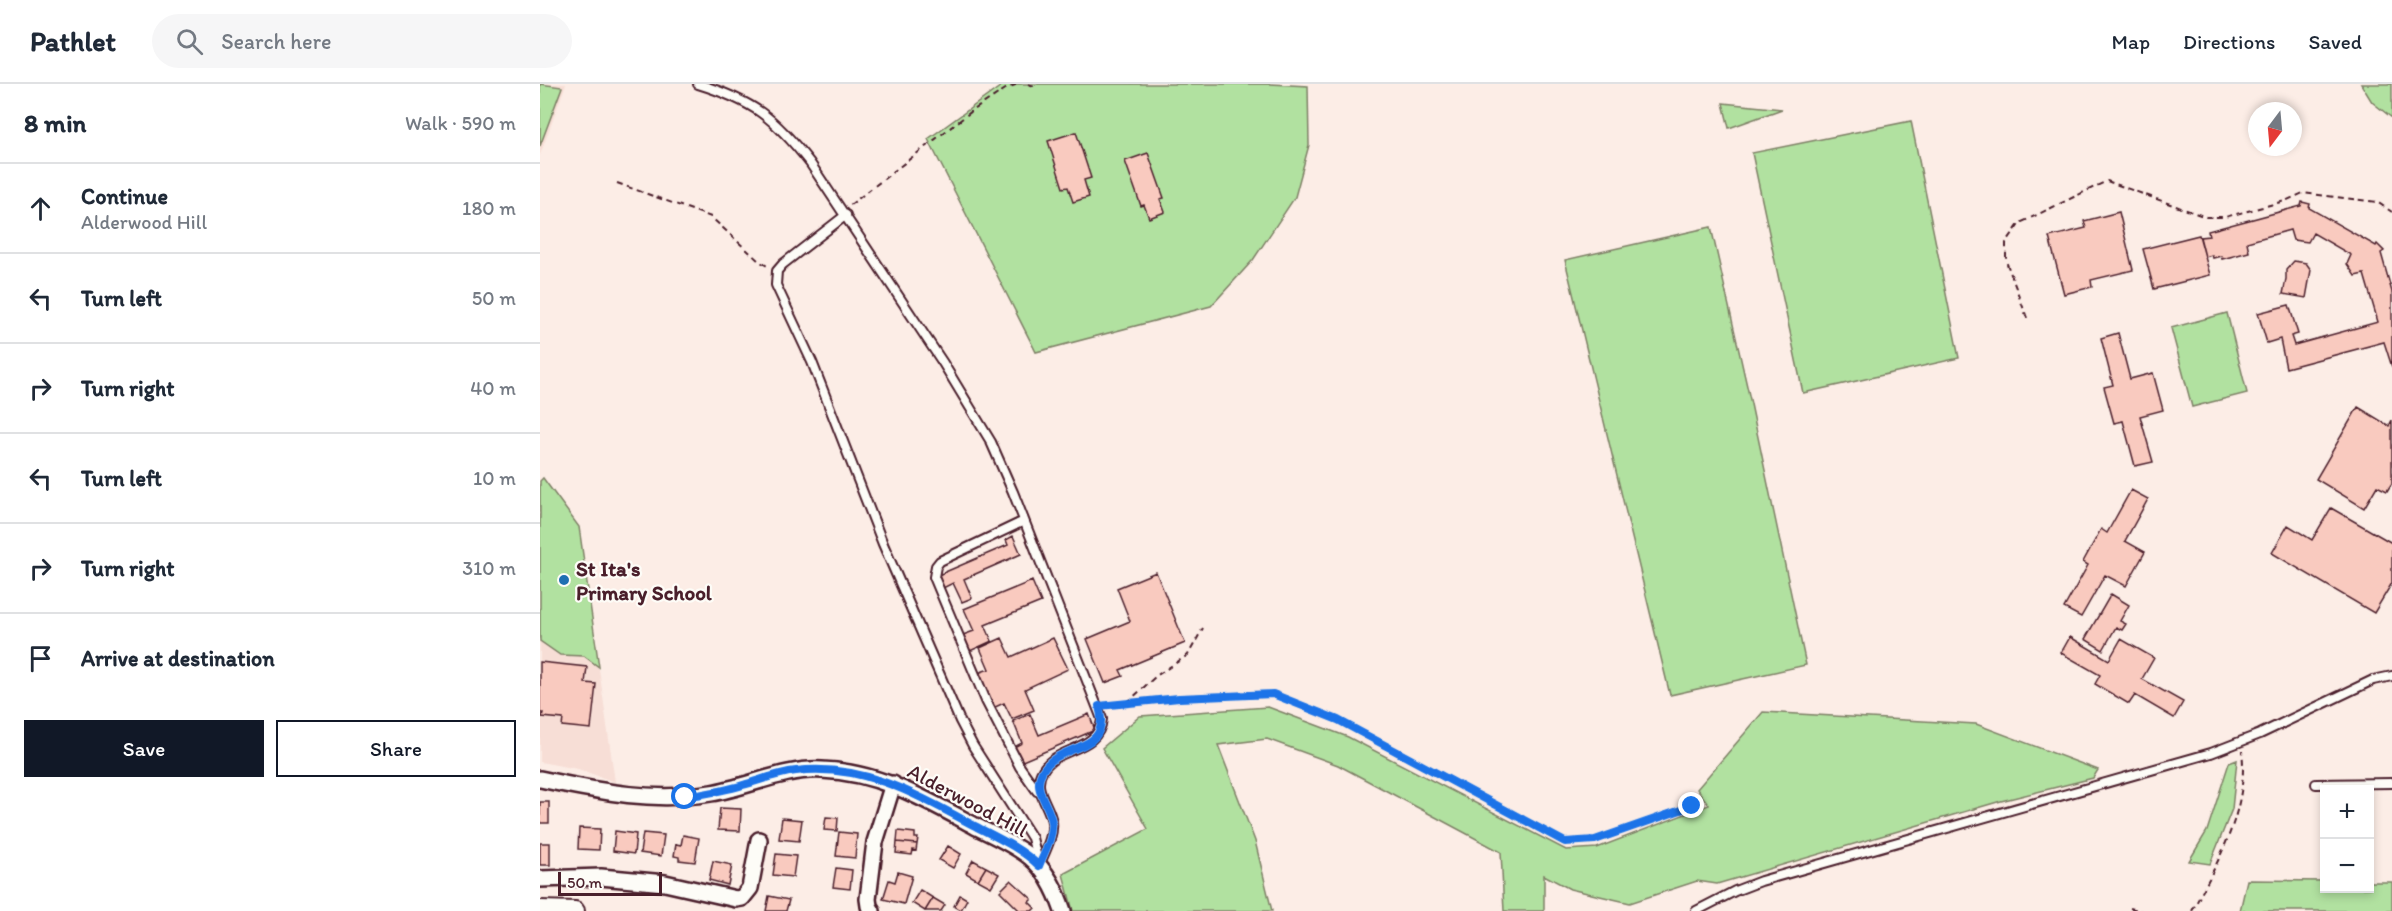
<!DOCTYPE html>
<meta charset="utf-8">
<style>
body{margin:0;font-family:Itim,sans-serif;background:#f6f6f7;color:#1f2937}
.controls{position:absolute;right:18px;bottom:18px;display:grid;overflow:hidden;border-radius:0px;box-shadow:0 3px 9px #0003}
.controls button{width:54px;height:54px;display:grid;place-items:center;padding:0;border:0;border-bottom:2px solid #e0e1e3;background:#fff;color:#1f2937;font:30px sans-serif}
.compass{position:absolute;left:1708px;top:18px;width:54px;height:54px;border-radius:50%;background:#fff;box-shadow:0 3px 9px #0003;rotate:196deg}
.scale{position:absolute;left:18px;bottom:15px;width:104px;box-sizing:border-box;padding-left:6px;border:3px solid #4a1f2b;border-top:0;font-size:16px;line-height:21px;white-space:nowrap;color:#4a1f2b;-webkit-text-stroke:4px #fdfcf7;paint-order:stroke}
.stop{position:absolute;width:18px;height:18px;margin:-14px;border:4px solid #1a73e8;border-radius:50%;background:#fff}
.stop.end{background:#1a73e8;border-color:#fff;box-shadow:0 2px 6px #0008}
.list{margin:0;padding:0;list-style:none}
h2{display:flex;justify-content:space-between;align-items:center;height:78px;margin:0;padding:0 24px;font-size:26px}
h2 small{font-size:20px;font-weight:400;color:#747a83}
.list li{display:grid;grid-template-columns:39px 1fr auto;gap:18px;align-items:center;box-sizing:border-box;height:90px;padding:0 24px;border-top:2px solid #e0e1e3}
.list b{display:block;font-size:22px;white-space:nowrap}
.list p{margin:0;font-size:20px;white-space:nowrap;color:#747a83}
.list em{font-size:20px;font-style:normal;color:#747a83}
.actions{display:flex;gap:12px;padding:18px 24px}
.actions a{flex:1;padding:14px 0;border:2px solid #111827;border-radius:0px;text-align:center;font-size:21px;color:#111827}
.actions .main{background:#111827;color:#fff}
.icon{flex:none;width:33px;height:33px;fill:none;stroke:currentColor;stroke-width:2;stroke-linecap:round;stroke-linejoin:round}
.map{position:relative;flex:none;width:1852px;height:827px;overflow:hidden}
header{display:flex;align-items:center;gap:36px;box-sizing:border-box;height:84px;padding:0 30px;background:#fff;border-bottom:2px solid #e0e1e3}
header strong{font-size:28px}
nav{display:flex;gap:33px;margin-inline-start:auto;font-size:21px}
.search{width:420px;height:54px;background:#f6f6f7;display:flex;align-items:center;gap:15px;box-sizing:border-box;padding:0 21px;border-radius:33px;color:#747a83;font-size:22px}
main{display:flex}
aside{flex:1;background:#fff}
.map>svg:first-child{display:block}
.built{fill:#f7ded6}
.green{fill:#b1e1a0;stroke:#7e8066;stroke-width:1.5}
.building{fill:#f9cabf;stroke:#4a1f2b;stroke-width:1.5}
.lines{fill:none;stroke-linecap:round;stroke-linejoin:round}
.service-casing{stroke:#4a1f2b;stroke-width:12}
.minor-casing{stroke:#4a1f2b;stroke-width:20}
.tertiary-casing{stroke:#4a1f2b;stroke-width:22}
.path{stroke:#4a1f2b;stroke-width:2;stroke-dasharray:6 4.5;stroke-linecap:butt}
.service{stroke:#fdfcf7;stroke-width:8}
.minor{stroke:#fdfcf7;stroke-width:15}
.tertiary{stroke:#fdfcf7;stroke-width:18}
.route{stroke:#1a73e8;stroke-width:8}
.poi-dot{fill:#1f6fb2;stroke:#fdfcf7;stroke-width:2}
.labels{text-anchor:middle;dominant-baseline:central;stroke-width:4.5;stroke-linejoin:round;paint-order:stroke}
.poi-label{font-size:21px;font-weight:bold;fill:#4a1f2b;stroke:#fdfcf7;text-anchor:start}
.street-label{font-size:21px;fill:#4a1f2b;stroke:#fdfcf7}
</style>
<header>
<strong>Pathlet</strong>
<div class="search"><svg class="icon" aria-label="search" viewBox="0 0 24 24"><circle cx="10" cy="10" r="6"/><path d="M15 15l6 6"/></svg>Search here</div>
<nav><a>Map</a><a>Directions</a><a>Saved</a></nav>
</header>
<main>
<aside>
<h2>8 min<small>Walk · 590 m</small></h2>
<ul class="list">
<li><svg class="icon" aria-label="ahead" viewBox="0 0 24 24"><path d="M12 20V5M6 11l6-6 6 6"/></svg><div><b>Continue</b><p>Alderwood Hill</p></div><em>180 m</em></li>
<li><svg class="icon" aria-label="left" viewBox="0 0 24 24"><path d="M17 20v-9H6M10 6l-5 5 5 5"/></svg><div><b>Turn left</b></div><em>50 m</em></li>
<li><svg class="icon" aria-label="right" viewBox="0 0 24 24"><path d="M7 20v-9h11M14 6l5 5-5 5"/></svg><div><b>Turn right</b></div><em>40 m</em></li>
<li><svg class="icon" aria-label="left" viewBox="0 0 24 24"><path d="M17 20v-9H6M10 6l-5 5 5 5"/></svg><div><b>Turn left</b></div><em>10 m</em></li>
<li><svg class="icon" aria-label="right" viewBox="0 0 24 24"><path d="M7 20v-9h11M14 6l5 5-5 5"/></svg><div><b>Turn right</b></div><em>310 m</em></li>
<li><svg class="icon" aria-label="arrive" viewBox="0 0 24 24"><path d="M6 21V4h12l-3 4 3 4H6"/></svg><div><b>Arrive at destination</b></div></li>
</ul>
<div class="actions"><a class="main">Save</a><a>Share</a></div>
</aside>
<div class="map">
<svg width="1852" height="827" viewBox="0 0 1852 827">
<rect width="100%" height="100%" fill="#fcede6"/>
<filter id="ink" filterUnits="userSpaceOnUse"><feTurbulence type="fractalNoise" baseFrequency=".0167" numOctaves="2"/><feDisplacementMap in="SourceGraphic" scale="12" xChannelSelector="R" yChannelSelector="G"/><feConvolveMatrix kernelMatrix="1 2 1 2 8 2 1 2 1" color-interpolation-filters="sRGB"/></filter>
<g filter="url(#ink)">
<!-- built -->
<path class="built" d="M 0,0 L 26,0 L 0,71 Z
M 3,394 L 39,443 L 75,698 L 38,685 L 0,678 L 0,397 Z"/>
<!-- green -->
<path class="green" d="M 0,0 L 22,3 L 0,62 Z
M 464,0 L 730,0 L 768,2 L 769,61 L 755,113 L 713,176 L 671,222 L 496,268 L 388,55 Z
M 1821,0 L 1852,0 L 1852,34 L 1832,18 Z
M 1183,19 L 1242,25 L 1189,44 Z
M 1371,37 L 1419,274 L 1263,309 L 1212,69 Z
M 1171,143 L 1211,320 L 1266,581 L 1130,611 L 1025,176 Z
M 1687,229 L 1707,309 L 1652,323 L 1631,244 Z
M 3,394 L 39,443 L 59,583 L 44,572 L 20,571 L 0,557 L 0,397 Z
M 728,623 L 808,653 L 1026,766 L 1057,764 L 1169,721 L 1157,705 L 1223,628 L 1436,640 L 1558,686 L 1553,694 L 1461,717 L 1177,800 L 1157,797 L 1090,819 L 1030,805 L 1004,791 L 1004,827 L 964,827 L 961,768 L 798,681 L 727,655 L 678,661 L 715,757 L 732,827 L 533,827 L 523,790 L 608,745 L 562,664 L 600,632 Z
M 1697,676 L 1692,725 L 1670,780 L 1649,777 L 1667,747 L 1689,679 Z
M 1707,796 L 1784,797 L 1784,804 L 1830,804 L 1830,798 L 1852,798 L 1852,827 L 1700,827 Z"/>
<!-- building -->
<path class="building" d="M 536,48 L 551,94 L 544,96 L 549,113 L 533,118 L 528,103 L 523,104 L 508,57 Z
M 608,69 L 624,114 L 620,115 L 625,128 L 609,134 L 604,121 L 601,122 L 585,77 Z
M 1762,118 L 1770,120 L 1769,124 L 1836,162 L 1837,160 L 1844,167 L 1841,169 L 1852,208 L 1852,283 L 1844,258 L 1746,284 L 1740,255 L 1727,259 L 1718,229 L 1749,221 L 1758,250 L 1751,252 L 1754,261 L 1838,238 L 1824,190 L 1815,192 L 1807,180 L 1811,171 L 1773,149 L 1768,158 L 1753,156 L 1750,146 L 1707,158 L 1709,168 L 1682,175 L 1681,172 L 1673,174 L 1672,171 L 1665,173 L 1660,153 L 1669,152 L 1668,147 L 1761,122 Z
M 1579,128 L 1593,186 L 1551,196 L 1552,203 L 1524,210 L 1509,153 L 1546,144 L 1544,137 Z
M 1659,151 L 1670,191 L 1614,205 L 1603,165 Z
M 1754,177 L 1766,179 L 1771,186 L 1766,214 L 1743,210 L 1746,195 L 1746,186 Z
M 1578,249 L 1590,295 L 1613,289 L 1623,326 L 1600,332 L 1613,378 L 1595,382 L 1583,337 L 1574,339 L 1564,303 L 1573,301 L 1561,254 Z
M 1818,323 L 1849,342 L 1852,336 L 1852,399 L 1847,407 L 1837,402 L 1824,424 L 1776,395 Z
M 1591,406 L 1608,415 L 1585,457 L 1605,468 L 1586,502 L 1565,491 L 1541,533 L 1524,524 L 1548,481 L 1543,478 L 1561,445 L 1567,449 Z
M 1791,424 L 1852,459 L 1852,499 L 1834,529 L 1732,469 L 1748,441 L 1772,456 Z
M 473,452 L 481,470 L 424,495 L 432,514 L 422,518 L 413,499 L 401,505 L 396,492 L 468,461 L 466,456 Z
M 616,488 L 645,559 L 580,586 L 583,592 L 565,599 L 547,555 L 590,537 L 577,504 Z
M 492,497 L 501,518 L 445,541 L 452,557 L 430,567 L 423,551 L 434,547 L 424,525 Z
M 1571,510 L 1589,521 L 1580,537 L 1586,540 L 1582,546 L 1576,543 L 1563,566 L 1545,555 Z
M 1530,553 L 1569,576 L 1581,555 L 1614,574 L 1602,595 L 1643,618 L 1634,634 L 1595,611 L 1589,620 L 1555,600 L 1560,591 L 1521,569 Z
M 462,554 L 471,573 L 513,554 L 528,585 L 485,605 L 494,626 L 472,635 L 464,619 L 453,624 L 438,589 L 449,585 L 440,564 Z
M 0,578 L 47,583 L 45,599 L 56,600 L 51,645 L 22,642 L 23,635 L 2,633 L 3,629 L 0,629 Z
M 490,630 L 499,651 L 549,630 L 555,646 L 478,679 L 472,664 L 482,659 L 473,637 Z
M 0,718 L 9,718 L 9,739 L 0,739 Z
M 180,724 L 201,725 L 200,747 L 178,746 Z
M 286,733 L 298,734 L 297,747 L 284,746 Z
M 242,734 L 262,736 L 259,757 L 239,755 Z
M 39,744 L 60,745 L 59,766 L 38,765 Z
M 75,747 L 96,750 L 94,770 L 73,767 Z
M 358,747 L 375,749 L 375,754 L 378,754 L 377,760 L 357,758 Z
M 299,748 L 317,750 L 315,774 L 296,772 Z
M 103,749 L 124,751 L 121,772 L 100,769 Z
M 143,751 L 159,754 L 155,778 L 139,776 L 139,773 L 134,772 L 136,760 L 141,761 Z
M 357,758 L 377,760 L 376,767 L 373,766 L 372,771 L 356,769 Z
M 0,759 L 10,759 L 10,781 L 0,781 Z
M 408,762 L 421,770 L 413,784 L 399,776 Z
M 236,770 L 256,772 L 253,793 L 233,791 Z
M 433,776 L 446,783 L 438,796 L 426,789 Z
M 173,777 L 192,781 L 188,801 L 169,796 Z
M 446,783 L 459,790 L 451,803 L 438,796 Z
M 296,784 L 312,786 L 310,805 L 293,803 Z
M 358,788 L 372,792 L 364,820 L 343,815 L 349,796 L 355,798 Z
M 471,796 L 492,815 L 489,818 L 495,824 L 492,827 L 480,827 L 460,807 Z
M 380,806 L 393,814 L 385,827 L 372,819 Z
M 420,811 L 427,815 L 421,826 L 414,822 Z
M 229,812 L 249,816 L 246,827 L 226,827 Z
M 393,814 L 405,821 L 401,827 L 385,827 Z"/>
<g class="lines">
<!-- service casing -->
<g class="service-casing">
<path id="service" d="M 158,0 C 213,17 234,33 270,79 L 403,279 L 451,358 L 473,408 L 562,635 C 559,668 517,662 503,686 C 491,705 509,719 512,738 C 514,752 504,769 499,782
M 306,131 L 243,180 L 237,187 L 236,201 L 272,278 L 343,460 L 420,637 L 433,662 L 492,754 L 498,778
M 484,437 L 400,477 L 396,482 L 394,493 L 446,617 L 480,683 L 497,707
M 1776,700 L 1852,699
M 1156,827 L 1195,807 L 1221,797 L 1671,669 L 1720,650 L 1833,596 L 1852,592"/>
</g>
<!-- minor casing -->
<g class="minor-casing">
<path id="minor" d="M 0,695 C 58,707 112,719 171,709 C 209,703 244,684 282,686 C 339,688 385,715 435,742 C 453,751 474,760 490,773 C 507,787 516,807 523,827
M 0,795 L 61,793 L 125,799 L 196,815 L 202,814 L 210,804 L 219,756
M 332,827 L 329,822 L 328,815 L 335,758 L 353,700"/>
</g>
<!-- tertiary casing -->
<g class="tertiary-casing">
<path id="tertiary" d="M 0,826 L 35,827"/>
</g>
<!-- path -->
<path class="path" d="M 488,0 L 497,3
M 77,99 L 171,133 L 219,177 L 229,183
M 310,121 L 432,27 L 467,4 L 478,0
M 1487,234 L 1466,177 L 1466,159 L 1480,139 L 1567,97 L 1666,133 L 1685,133 L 1745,117 L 1763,109 L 1837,118 L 1852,128
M 587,619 L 616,592 L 648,571 L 663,544
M 568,621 L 639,614 L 733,610 L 798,636 L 1025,758 L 1055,756 L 1152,721
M 1590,824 L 1601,827
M 1652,827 C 1678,778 1709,724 1702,667"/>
<!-- service -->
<use href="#service" class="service"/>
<!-- minor -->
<use href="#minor" class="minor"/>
<!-- tertiary -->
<use href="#tertiary" class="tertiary"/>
</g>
</g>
<g class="lines" filter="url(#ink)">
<!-- route -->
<path class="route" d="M 145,713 C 164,710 184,707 203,701 C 221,696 238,689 256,687 C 323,679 377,711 433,741 C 456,753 481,764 499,782 C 504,769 514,752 512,738 C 509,719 491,705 503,686 C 521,657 572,671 559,622 L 639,614 L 733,610 L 798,636 L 1025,758 L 1055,756 L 1152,722"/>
</g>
<!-- markers -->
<circle class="poi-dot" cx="24" cy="496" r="6"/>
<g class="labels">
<!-- poi labels -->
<g class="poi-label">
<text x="36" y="484">St Ita's<tspan x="36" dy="24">Primary School</tspan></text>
</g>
<!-- street labels -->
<g class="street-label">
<text transform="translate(428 716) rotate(28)">Alderwood Hill</text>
</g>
</g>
</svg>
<div class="controls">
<button>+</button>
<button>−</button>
</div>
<svg class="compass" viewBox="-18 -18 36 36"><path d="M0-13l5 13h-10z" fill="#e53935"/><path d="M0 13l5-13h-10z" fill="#747a83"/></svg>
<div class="scale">50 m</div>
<div class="stop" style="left:145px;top:713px"></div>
<div class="stop end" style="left:1152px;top:722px"></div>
</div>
</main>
